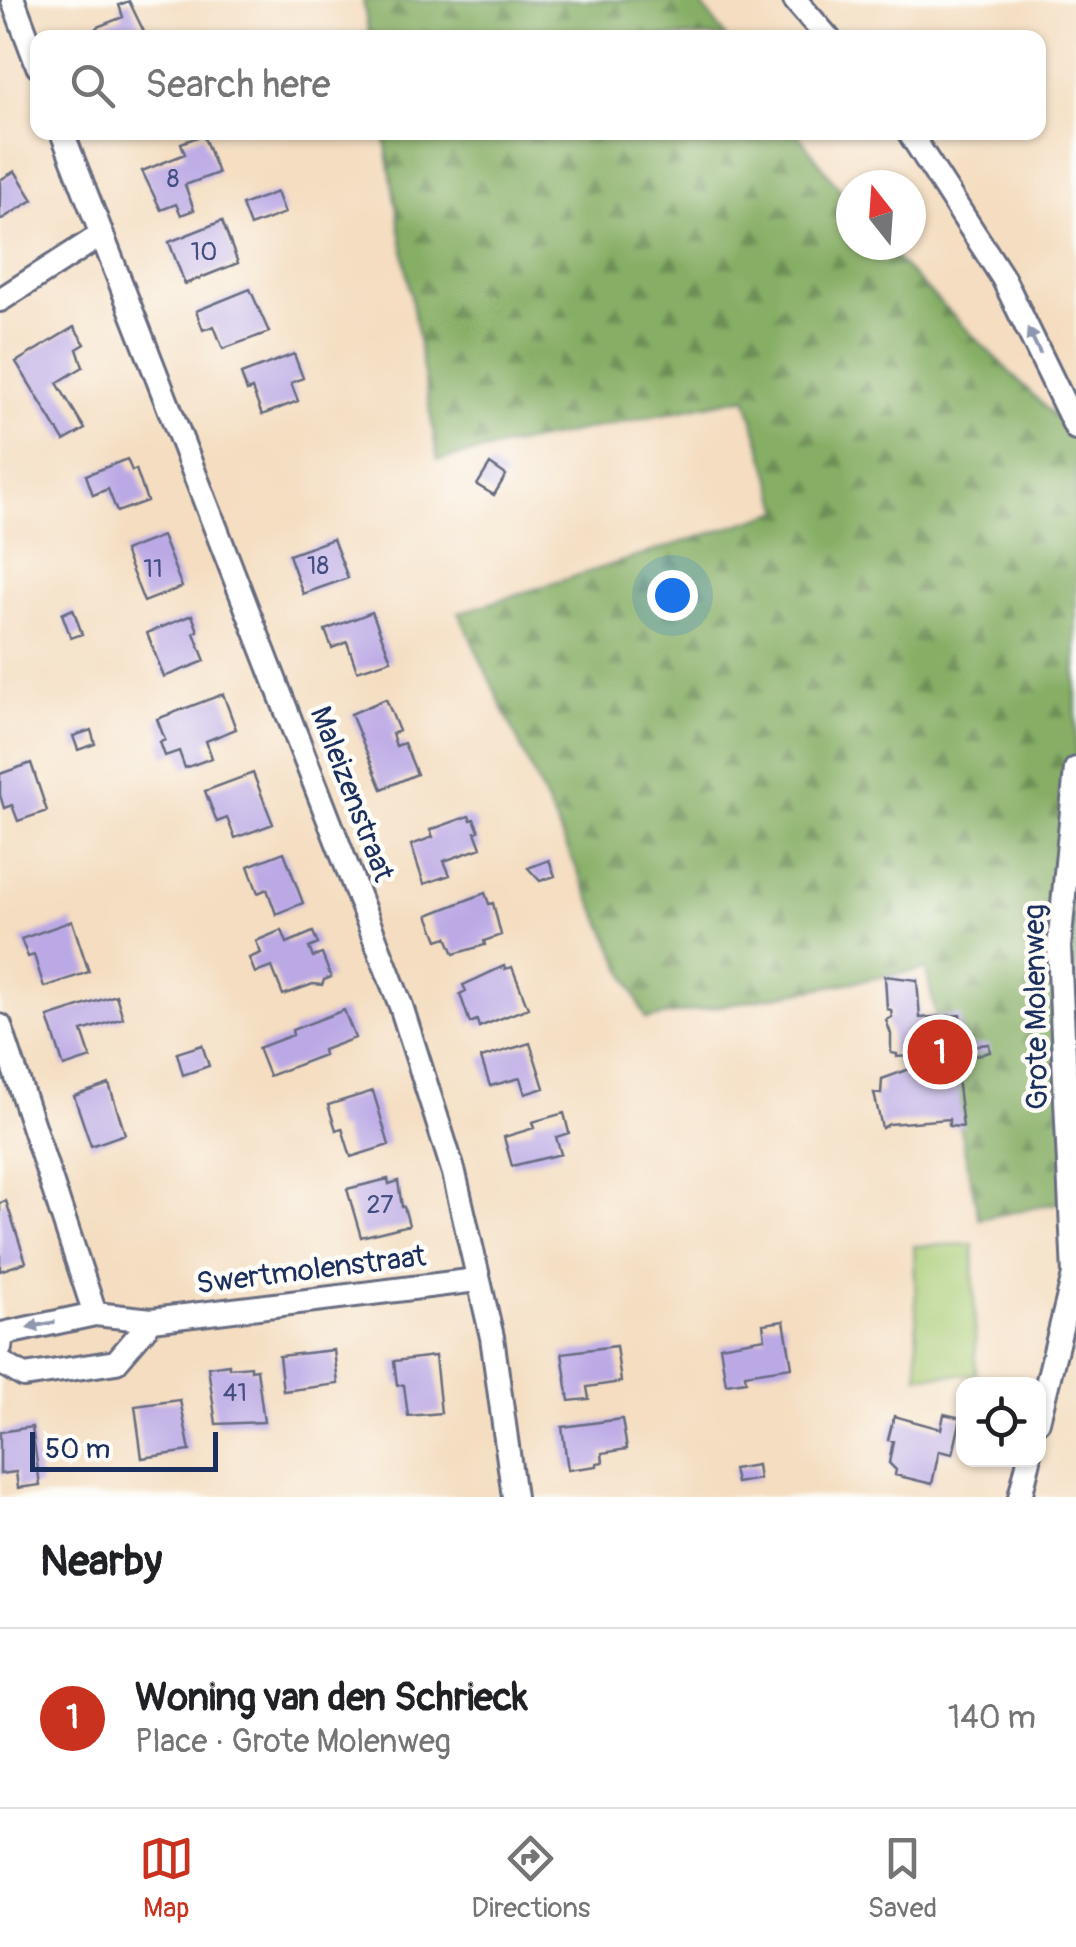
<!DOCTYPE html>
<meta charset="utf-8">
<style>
body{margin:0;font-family:Pangolin,sans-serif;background:#f6f6f6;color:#202124}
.controls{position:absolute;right:30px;bottom:30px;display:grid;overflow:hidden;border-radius:20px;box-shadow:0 2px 8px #0004}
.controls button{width:90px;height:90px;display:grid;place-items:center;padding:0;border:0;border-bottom:2px solid #e0e0e0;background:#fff;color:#202124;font:50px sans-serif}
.compass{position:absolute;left:836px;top:170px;width:90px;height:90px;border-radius:50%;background:#fff;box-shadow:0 2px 8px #0004;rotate:343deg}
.scale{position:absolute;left:30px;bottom:25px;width:188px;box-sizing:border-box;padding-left:10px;border:5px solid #1b2f5e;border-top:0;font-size:28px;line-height:35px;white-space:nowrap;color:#1b2f5e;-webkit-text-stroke:8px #fdfcf7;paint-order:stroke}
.you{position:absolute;left:672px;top:595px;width:35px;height:35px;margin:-25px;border:8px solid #fff;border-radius:50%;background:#1a73e8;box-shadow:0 0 0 15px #1a73e833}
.badge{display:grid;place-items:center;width:65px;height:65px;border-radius:50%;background:#c8321e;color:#fff;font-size:32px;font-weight:700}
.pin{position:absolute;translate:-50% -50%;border:5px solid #fff;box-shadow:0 2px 10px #0006}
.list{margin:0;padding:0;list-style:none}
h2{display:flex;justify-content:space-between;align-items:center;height:130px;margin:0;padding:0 40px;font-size:42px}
h2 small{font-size:32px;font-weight:400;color:#757577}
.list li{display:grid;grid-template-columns:65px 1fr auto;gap:30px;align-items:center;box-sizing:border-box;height:180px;padding:0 40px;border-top:2px solid #e0e0e0}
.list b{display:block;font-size:38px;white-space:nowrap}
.list p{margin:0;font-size:32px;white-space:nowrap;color:#757577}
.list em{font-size:32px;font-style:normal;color:#757577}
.icon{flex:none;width:55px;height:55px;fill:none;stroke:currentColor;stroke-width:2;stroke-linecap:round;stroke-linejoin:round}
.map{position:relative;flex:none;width:1076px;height:1497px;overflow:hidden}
.search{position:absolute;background:#fff;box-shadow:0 2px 8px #0004;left:30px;right:30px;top:30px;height:110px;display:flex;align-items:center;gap:25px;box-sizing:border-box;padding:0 35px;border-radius:20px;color:#757577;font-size:38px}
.sheet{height:310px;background:#fff}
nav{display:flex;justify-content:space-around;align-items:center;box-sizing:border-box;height:140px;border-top:2px solid #e0e0e0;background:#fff;font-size:28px;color:#757577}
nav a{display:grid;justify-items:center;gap:5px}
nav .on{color:#c8321e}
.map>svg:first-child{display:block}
.forest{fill:url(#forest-firs);stroke:#506e62;stroke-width:2.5}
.pitch{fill:#a8ca73;stroke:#627c68;stroke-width:2.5}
.building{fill:#bba9e5}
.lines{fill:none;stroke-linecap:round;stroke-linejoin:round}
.minor-casing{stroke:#676c80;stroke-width:28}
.minor{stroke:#fff;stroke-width:22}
.oneway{fill:#8d97ae}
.labels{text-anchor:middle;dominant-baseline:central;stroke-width:9;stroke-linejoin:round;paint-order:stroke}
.number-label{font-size:25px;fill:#434e80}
.street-label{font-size:30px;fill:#1b2f5e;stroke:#fdfcf7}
</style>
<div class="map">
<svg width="1076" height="1497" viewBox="0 0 1076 1497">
<defs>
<pattern id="forest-firs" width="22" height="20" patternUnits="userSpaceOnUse" patternTransform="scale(2.5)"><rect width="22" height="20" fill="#86ae65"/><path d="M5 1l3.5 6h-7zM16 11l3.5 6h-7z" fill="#6d8e56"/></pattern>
</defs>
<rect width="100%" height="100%" fill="#fdfcf7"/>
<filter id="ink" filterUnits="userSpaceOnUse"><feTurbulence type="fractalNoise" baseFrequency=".01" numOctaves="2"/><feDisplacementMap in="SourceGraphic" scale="20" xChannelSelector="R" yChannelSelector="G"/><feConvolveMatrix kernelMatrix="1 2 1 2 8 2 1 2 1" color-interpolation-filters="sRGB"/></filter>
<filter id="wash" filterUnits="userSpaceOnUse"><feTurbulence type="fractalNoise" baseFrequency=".0048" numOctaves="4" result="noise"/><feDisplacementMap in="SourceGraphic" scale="40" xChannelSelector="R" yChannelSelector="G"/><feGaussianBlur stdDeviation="2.25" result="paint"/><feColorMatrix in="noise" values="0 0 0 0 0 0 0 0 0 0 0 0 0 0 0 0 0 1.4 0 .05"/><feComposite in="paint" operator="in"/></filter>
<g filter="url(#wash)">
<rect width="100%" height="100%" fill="#f4ddc0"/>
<!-- forest -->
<path class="forest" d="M 363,0 L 698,0 L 726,37 L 369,37 Z
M 384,133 L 797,133 L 851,204 L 851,245 L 882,245 L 1076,438 L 1076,1199 L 979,1219 L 926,969 L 646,1019 L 459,613 L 781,511 L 746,397 L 438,460 Z"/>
<!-- pitch -->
<path class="pitch" d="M 973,1244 L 976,1374 L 918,1376 L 914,1246 Z"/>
<g id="blocks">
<!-- building -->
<path class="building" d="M 129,1 L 147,38 L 95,38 L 93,32 L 97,27 L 123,17 L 119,5 Z
M 203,135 L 218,173 L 185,185 L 194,210 L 181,215 L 176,204 L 161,210 L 142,171 L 185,154 L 181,143 Z
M 15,171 L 33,200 L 0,220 L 0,180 Z
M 277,192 L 285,213 L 250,226 L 242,205 Z
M 222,221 L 238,263 L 185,284 L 169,242 Z
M 250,289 L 269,332 L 223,349 L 214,326 L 203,330 L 196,311 Z
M 74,327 L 85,344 L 77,349 L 83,367 L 57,383 L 85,429 L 64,441 L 16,362 Z
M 294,354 L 303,378 L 291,383 L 298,401 L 262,415 L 252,389 L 247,391 L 241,374 Z
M 127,459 L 132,471 L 136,469 L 147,501 L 117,512 L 108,489 L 93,495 L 86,475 Z
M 490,464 L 506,475 L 494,495 L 477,485 Z
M 162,536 L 182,587 L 144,602 L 124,551 Z
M 333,539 L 348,578 L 303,594 L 289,555 Z
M 73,609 L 82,634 L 71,638 L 62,614 Z
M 372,612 L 391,660 L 357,671 L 347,642 L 332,648 L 325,630 Z
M 192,615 L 198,631 L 194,633 L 205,661 L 164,677 L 147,633 Z
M 223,694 L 236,729 L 206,741 L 212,758 L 185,768 L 179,751 L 165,756 L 160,742 L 165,740 L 157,719 Z
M 386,699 L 399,731 L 392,734 L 396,746 L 404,743 L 417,774 L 382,789 L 351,714 Z
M 91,730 L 95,744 L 78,750 L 73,736 Z
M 31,763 L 47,811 L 18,821 L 12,805 L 4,808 L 0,795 L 0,774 Z
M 253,773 L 273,824 L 235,838 L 227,818 L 217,822 L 205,791 Z
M 469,816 L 471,820 L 474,819 L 479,831 L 475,832 L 481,848 L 444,861 L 450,875 L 424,884 L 411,845 L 433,837 L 430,830 Z
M 284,852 L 303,903 L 276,914 L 267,889 L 258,893 L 248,866 Z
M 549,860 L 555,876 L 540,881 L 528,868 Z
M 485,893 L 489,904 L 493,903 L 501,935 L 484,941 L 485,945 L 454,954 L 447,937 L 438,940 L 428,915 Z
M 72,921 L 89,972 L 44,987 L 34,955 L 28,957 L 21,939 Z
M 282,930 L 287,943 L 313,932 L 318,944 L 309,948 L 313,957 L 322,954 L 331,977 L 324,980 L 322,985 L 313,984 L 283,995 L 272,967 L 255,973 L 249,958 L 261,953 L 256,941 Z
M 504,966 L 505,969 L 512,967 L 528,1008 L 479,1027 L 477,1020 L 470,1023 L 460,994 L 466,991 L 463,985 Z
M 885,976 L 917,980 L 920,1018 L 960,1015 L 963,1047 L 989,1044 L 990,1052 L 955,1061 L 963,1127 L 949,1126 L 949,1119 L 889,1124 L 882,1128 L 874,1093 L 881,1094 L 882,1079 L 910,1069 L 909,1056 L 897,1057 L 897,1054 L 891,1053 L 891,1034 L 886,1020 L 892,1017 L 891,1010 L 887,1009 Z
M 116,995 L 123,1018 L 82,1031 L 91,1058 L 64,1067 L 48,1017 Z
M 344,1010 L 355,1038 L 323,1050 L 324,1055 L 269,1076 L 258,1048 L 293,1035 L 292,1030 Z
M 530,1043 L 544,1088 L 525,1094 L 520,1078 L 490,1086 L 481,1058 Z
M 202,1045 L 209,1066 L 183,1075 L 177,1053 Z
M 109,1084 L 125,1134 L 91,1146 L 74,1096 Z
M 373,1091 L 389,1145 L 351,1157 L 342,1128 L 336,1130 L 328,1105 Z
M 564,1113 L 569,1133 L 556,1137 L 561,1154 L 512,1166 L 504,1137 L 534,1128 L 532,1122 Z
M 388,1179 L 389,1184 L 398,1181 L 402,1207 L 404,1207 L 409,1225 L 361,1237 L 347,1189 Z
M 6,1201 L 26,1262 L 0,1271 L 0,1203 Z
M 784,1321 L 792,1367 L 745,1374 L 746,1381 L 726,1384 L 720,1346 L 765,1338 L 763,1324 Z
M 616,1346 L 621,1382 L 587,1387 L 589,1399 L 569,1401 L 562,1353 Z
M 334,1350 L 338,1384 L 283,1391 L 279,1356 Z
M 435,1356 L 441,1413 L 408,1416 L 404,1385 L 397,1385 L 394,1361 Z
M 229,1364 L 229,1368 L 251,1366 L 251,1370 L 257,1369 L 264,1422 L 216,1424 L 208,1367 Z
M 180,1400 L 190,1451 L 142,1458 L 135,1406 Z
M 944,1414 L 961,1418 L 953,1454 L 939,1451 L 932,1484 L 895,1475 L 896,1470 L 889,1463 L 893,1441 L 888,1440 L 894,1416 L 941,1429 Z
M 622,1419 L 627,1449 L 602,1453 L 603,1462 L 597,1463 L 597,1466 L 568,1470 L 562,1427 Z
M 32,1427 L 40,1485 L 18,1488 L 16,1472 L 0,1474 L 0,1432 Z
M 757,1465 L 759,1479 L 736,1483 L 733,1469 Z"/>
</g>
</g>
<g filter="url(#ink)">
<use href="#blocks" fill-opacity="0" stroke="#676c80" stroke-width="2.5"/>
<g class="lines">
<!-- minor casing -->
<g class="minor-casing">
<path id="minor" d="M 13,0 L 38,66
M 795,0 L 828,38
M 62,132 L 401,1006 L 454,1173 L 492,1337 L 514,1497
M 909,132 L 1003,278 L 1076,428
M 0,300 L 101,235
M 0,1026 L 95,1314
M 152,1320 L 477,1280
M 0,1348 L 2,1334 L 95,1314 L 152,1320 L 116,1362 L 24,1376 L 0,1362
M 1038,1421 L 1074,1275 L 1059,947 L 1076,769
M 1020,1497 L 1029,1460"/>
</g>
<!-- minor -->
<use href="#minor" class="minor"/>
</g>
<!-- one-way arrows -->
<defs><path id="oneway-solid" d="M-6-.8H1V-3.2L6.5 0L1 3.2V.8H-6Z" transform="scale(2.5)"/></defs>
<g class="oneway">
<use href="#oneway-solid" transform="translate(1034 341) rotate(-116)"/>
<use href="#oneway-solid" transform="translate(41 1325) rotate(168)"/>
</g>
</g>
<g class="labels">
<!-- number labels -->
<g class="number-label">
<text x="173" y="179">8</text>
<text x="204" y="252">10</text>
<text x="318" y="566">18</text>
<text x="153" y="569">11</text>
<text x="380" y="1205">27</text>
<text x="235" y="1393">41</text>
</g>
<!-- street labels -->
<g class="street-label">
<text transform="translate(352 794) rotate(69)">Maleizenstraat</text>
<text transform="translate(1036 1007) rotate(-91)">Grote Molenweg</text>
<text transform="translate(311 1270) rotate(-7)">Swertmolenstraat</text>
</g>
</g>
</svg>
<div class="controls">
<button><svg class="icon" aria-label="locate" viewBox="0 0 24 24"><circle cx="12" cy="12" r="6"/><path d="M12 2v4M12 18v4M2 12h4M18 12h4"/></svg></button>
</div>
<svg class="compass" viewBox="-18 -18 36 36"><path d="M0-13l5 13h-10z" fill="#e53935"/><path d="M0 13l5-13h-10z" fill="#757577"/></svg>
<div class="scale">50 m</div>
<div class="you"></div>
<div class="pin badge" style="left:940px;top:1052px">1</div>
<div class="search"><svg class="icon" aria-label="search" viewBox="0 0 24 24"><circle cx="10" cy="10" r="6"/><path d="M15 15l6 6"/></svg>Search here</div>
</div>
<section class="sheet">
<h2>Nearby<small></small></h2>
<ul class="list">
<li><span class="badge">1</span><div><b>Woning van den Schrieck</b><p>Place · Grote Molenweg</p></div><em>140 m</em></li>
</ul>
</section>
<nav>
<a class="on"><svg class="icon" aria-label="map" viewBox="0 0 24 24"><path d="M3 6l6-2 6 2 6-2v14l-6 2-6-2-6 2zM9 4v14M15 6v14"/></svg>Map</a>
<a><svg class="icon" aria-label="directions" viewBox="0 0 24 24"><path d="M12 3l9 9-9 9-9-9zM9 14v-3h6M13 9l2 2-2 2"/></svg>Directions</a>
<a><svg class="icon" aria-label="saved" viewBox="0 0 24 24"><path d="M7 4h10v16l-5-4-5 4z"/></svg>Saved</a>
</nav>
